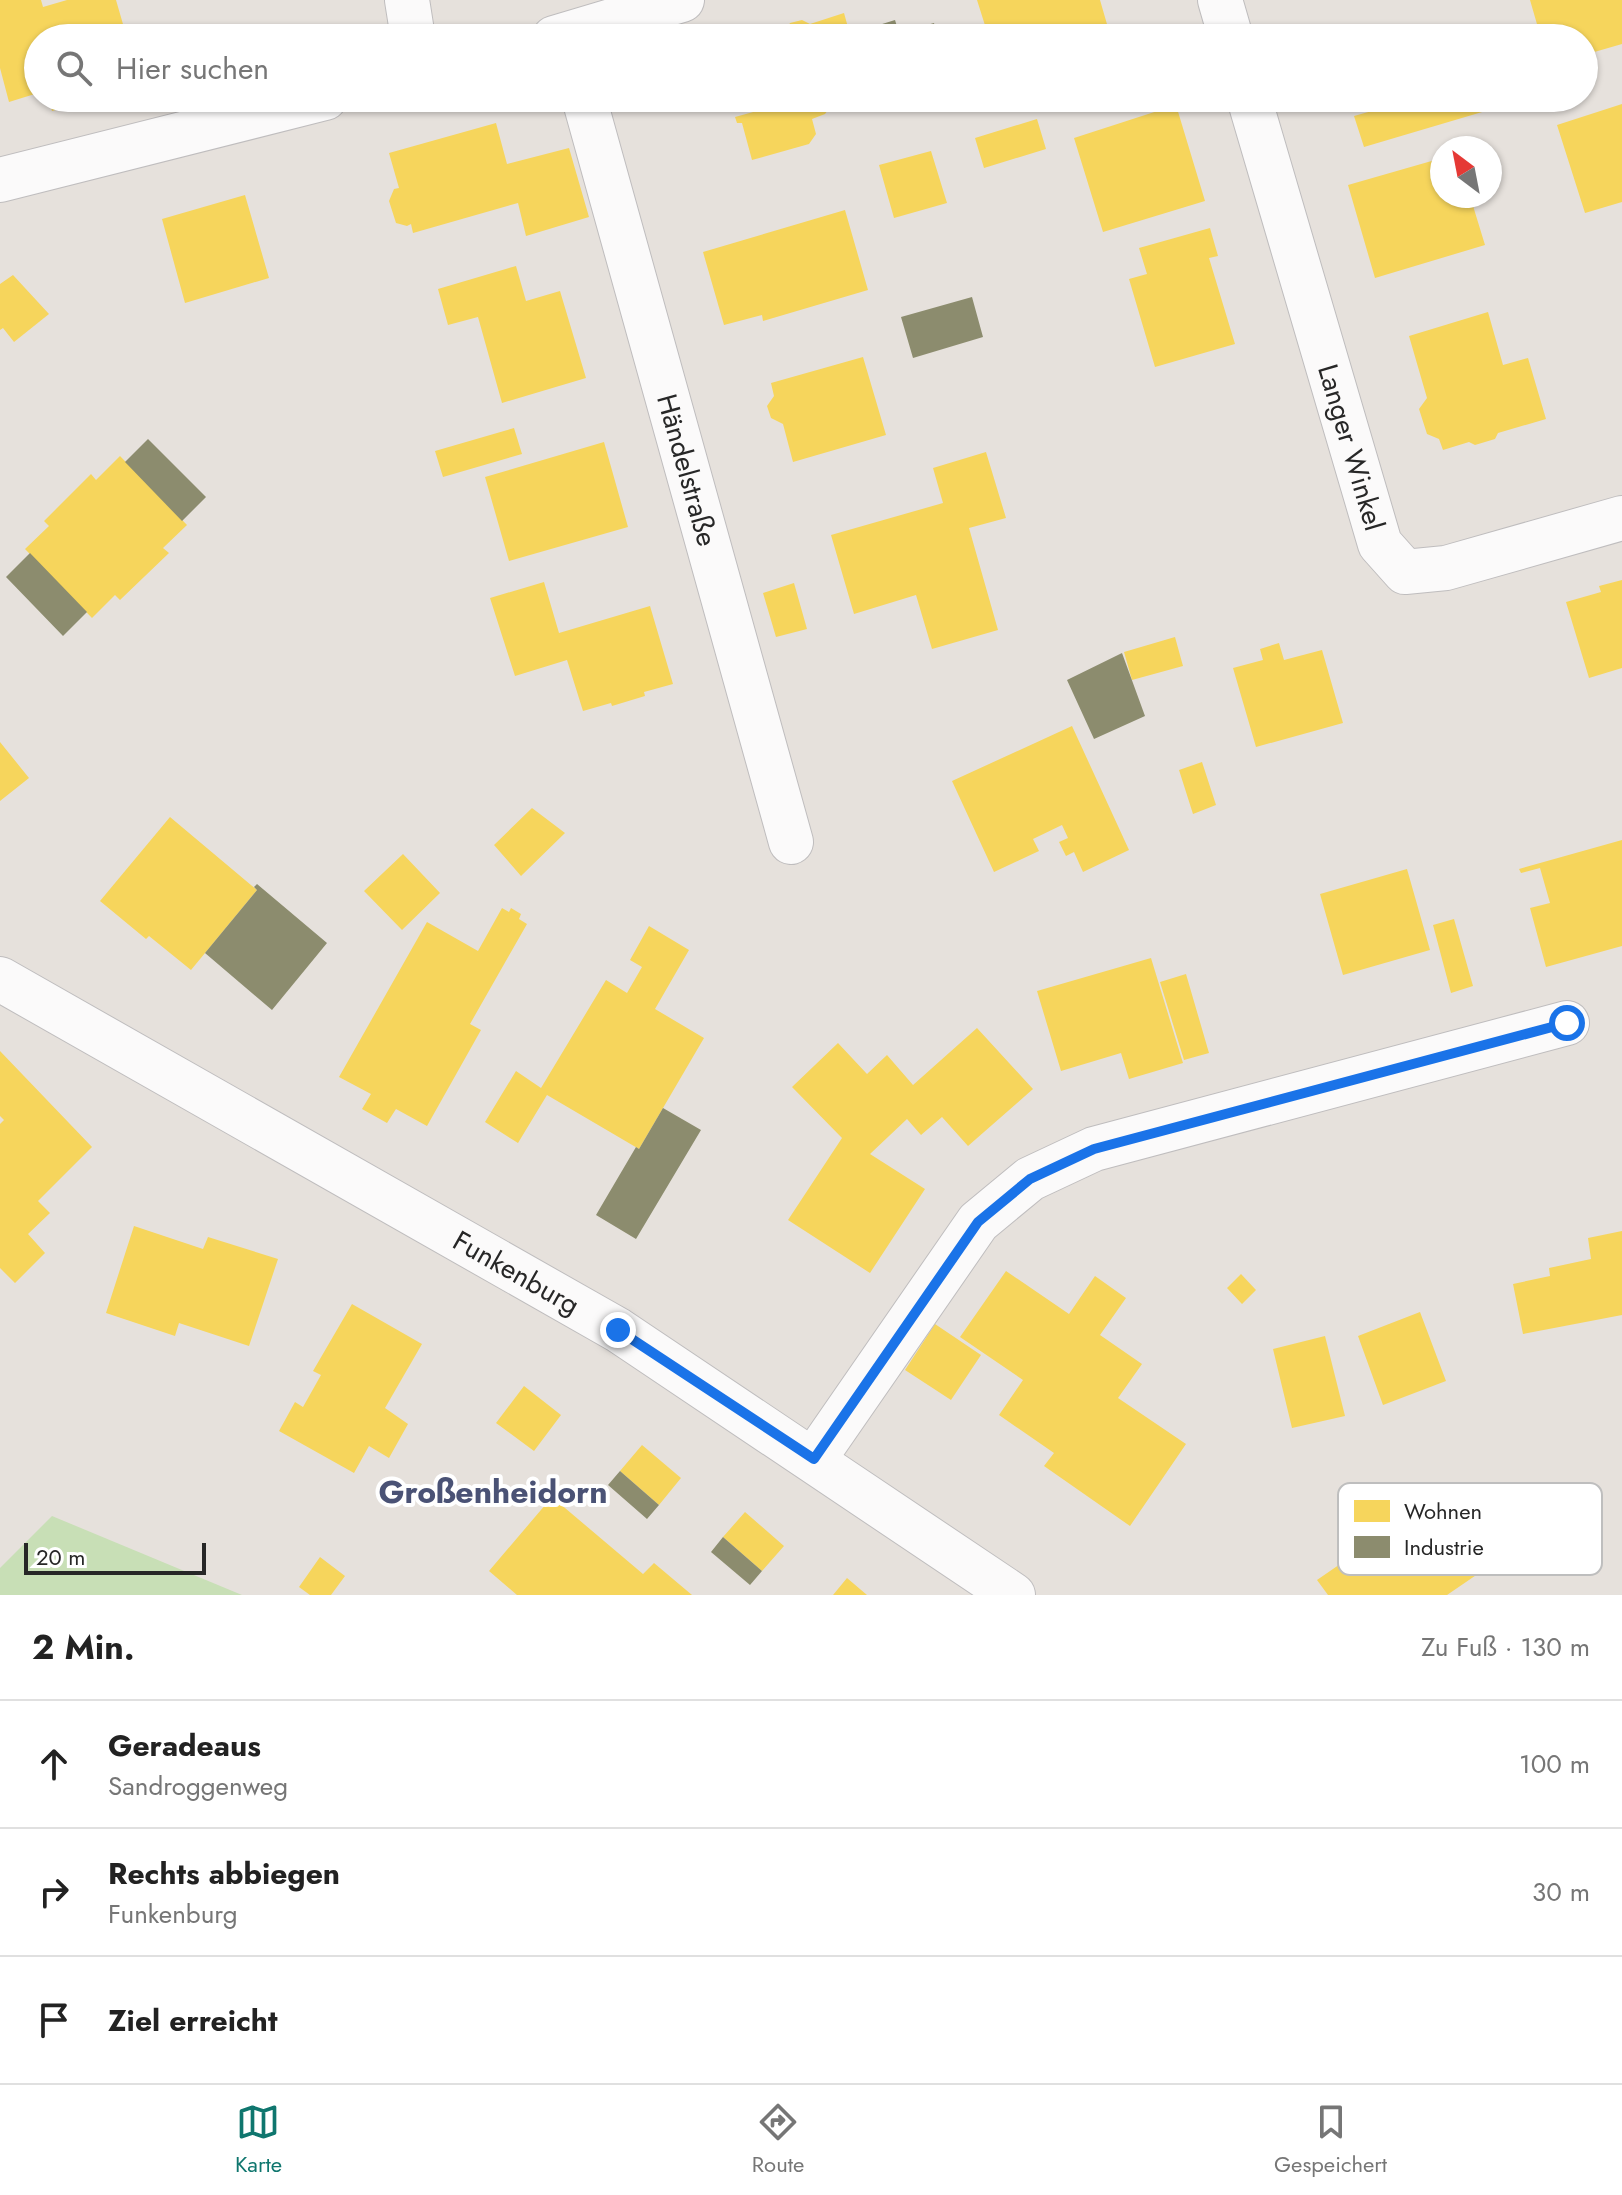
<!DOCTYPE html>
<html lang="de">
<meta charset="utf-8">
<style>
body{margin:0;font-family:Jost,sans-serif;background:#f2f2f2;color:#222}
.compass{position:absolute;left:1430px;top:136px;width:72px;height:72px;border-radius:50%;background:#fff;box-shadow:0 2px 6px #0004;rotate:328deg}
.scale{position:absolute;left:24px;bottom:20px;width:182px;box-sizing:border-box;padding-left:8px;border:4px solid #272727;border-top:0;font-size:22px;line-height:28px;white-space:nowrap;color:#272727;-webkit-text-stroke:6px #fff;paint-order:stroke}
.stop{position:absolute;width:24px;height:24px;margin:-18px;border:6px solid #1a73e8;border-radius:50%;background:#fff}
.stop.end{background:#1a73e8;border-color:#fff;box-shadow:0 2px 8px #0008}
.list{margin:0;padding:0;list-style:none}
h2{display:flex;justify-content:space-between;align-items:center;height:104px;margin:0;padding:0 32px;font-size:34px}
h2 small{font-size:26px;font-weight:400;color:#767676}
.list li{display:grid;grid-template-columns:52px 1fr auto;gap:24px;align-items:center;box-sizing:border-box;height:128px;padding:0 32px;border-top:2px solid #e0e0e0}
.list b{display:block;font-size:30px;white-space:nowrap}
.list p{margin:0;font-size:26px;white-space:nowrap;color:#767676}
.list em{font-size:26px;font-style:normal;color:#767676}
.icon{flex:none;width:44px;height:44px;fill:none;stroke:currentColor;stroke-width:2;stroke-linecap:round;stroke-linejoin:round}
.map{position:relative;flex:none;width:1622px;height:1595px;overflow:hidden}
.search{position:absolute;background:#fff;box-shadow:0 2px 6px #0004;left:24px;right:24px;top:24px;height:88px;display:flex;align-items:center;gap:20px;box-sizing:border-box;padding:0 28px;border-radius:44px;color:#767676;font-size:30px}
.sheet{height:488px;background:#fff}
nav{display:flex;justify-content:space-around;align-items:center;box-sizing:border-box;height:112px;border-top:2px solid #e0e0e0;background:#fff;font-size:22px;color:#767676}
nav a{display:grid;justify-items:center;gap:4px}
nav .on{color:#0f766e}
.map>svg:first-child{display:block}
.green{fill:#c8dfb6}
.homes{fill:#f6d55c}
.industry{fill:#8c8c6e}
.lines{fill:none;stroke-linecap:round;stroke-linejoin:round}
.minor-casing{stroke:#bfbdbe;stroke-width:46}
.minor{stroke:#fbfafa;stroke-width:44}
.route{stroke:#1a73e8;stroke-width:10}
.labels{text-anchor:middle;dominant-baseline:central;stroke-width:8;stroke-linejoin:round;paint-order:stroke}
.street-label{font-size:28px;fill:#272727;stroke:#fff}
.quarter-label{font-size:32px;font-weight:bold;fill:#4a5275;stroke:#fff}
.key{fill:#fff;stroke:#bebebe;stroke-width:2}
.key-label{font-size:22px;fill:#272727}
</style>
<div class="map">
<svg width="1622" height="1595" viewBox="0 0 1622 1595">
<rect width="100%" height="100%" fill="#e6e1dc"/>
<!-- green -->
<path class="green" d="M 52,1516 L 242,1595 L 0,1595 L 0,1568 Z"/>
<!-- homes -->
<path class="homes" d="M 0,0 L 41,0 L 43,7 L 67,0 L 116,0 L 127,38 L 38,38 L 38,93 L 9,102 L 0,68 Z
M 977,0 L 1100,0 L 1111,38 L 989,38 Z
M 1530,0 L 1622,0 L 1622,44 L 1584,55 L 1584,38 L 1541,38 Z
M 844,13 L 851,38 L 768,38 L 785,32 L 790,23 L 802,20 L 810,24 Z
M 49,98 L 71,98 L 73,105 L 52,111 Z
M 761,98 L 846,98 L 847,99 L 834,102 L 825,114 L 812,119 L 816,134 L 809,144 L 752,160 L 742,123 L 737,123 L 735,117 L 764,109 Z
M 1418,98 L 1526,98 L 1526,99 L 1364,147 L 1354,116 Z
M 1622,104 L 1622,202 L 1585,213 L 1557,125 Z
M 1176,105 L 1205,201 L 1103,232 L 1074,138 Z
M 1037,119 L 1046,149 L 984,168 L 975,138 Z
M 496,123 L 507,164 L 569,148 L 589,217 L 526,236 L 518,203 L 413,233 L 411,224 L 407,226 L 396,223 L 389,201 L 394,189 L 399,188 L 389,153 Z
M 931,151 L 947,203 L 894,218 L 879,165 Z
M 1442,158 L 1442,196 L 1470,196 L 1485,245 L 1375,278 L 1348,185 Z
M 245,195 L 269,278 L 185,303 L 162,219 Z
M 845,210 L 868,290 L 763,321 L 762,315 L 724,325 L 703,252 Z
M 1210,228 L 1218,256 L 1209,258 L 1235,344 L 1155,367 L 1129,279 L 1147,274 L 1139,248 Z
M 516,266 L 526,301 L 560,291 L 586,378 L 502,403 L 478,317 L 448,325 L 438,289 Z
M 13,275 L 49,314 L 14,342 L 3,328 L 0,330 L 0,284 Z
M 1488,312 L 1503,365 L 1528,358 L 1546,419 L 1498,433 L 1495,439 L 1475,445 L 1469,442 L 1443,450 L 1439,439 L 1427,434 L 1419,409 L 1427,398 L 1409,336 Z
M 863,357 L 886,435 L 793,462 L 783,424 L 771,418 L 767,406 L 774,396 L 771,383 Z
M 514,428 L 522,454 L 443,477 L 435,451 Z
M 604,442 L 628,527 L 509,561 L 485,477 Z
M 986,452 L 1006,518 L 969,528 L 998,630 L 932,649 L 916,595 L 854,614 L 831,535 L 943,503 L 933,468 Z
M 120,456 L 187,525 L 163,548 L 169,553 L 120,600 L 115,595 L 92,618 L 25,549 L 49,526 L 44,521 L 91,474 L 96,480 Z
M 1622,580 L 1622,668 L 1589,678 L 1566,602 L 1601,592 L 1599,586 Z
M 544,582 L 559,633 L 650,606 L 673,684 L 644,692 L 645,696 L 612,706 L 611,703 L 583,711 L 567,660 L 515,676 L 490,598 Z
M 794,583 L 807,629 L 776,637 L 763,593 Z
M 1175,637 L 1183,666 L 1132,680 L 1124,652 Z
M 1279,643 L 1284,660 L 1322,650 L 1343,723 L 1256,747 L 1233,668 L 1263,660 L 1260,649 Z
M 1072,726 L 1129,850 L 1083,872 L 1074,852 L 1066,856 L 1059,842 L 1068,838 L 1062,825 L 1033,839 L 1039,851 L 994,872 L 952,781 Z
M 0,742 L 29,778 L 0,801 Z
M 1202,762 L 1216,805 L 1193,814 L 1179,770 Z
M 532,808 L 565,833 L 521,876 L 494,845 Z
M 170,817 L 257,890 L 191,970 L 149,936 L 146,939 L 100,901 Z
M 1622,840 L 1622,946 L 1546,967 L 1530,908 L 1550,903 L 1540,868 L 1521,873 L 1519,869 Z
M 403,854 L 440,893 L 402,930 L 364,891 Z
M 1407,869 L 1430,950 L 1343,975 L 1320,894 Z
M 502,908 L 509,912 L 511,908 L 521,914 L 519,919 L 527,924 L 470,1024 L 481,1030 L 427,1126 L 396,1109 L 387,1123 L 362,1109 L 371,1094 L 339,1077 L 427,922 L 478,951 Z
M 1454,919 L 1473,986 L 1451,993 L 1433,925 Z
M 649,926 L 689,950 L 655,1009 L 704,1038 L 639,1149 L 547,1095 L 518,1143 L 485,1122 L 516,1071 L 541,1088 L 606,980 L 627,993 L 642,967 L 630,960 Z
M 1151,958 L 1183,1063 L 1129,1079 L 1121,1053 L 1061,1071 L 1037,991 Z
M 1186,974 L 1209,1053 L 1184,1060 L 1160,982 Z
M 977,1028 L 1033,1089 L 968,1146 L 942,1117 L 921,1135 L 907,1119 L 870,1154 L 925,1189 L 870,1273 L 788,1220 L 842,1138 L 792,1087 L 838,1043 L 867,1074 L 887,1055 L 913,1085 Z
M 0,1051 L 92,1147 L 38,1201 L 50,1213 L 28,1234 L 45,1253 L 15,1283 L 0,1268 L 0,1124 L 4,1120 L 0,1116 Z
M 134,1226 L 203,1249 L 208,1237 L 278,1259 L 249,1346 L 179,1323 L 175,1336 L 106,1313 Z
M 1622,1231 L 1622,1315 L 1523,1334 L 1513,1284 L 1550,1276 L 1549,1268 L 1591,1259 L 1588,1238 Z
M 1006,1271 L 1069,1314 L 1095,1276 L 1126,1298 L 1100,1335 L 1142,1364 L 1118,1398 L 1186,1444 L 1130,1526 L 1044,1466 L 1054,1453 L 999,1415 L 1023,1380 L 960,1337 Z
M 1241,1274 L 1256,1290 L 1242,1304 L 1227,1288 Z
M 352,1304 L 422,1344 L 385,1408 L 408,1424 L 389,1458 L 369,1446 L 354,1473 L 279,1431 L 295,1402 L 303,1407 L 321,1375 L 313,1371 Z
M 1420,1312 L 1446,1381 L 1383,1405 L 1358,1336 Z
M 935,1324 L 981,1355 L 951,1400 L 905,1370 Z
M 1325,1336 L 1345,1416 L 1292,1428 L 1273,1349 Z
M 524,1386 L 561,1415 L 534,1451 L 496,1423 Z
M 642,1445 L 681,1478 L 659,1505 L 620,1471 Z
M 1439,1496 L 1488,1567 L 1447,1595 L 1328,1595 L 1317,1580 Z
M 552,1497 L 643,1574 L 654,1563 L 692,1595 L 517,1595 L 489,1571 Z
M 745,1512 L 784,1546 L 762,1571 L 723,1537 Z
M 320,1557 L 345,1576 L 331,1595 L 310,1595 L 299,1587 Z
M 847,1578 L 867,1595 L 833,1595 Z"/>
<!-- industry -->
<path class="industry" d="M 895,20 L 899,33 L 934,23 L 938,38 L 851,38 L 850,34 Z
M 972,297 L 983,337 L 913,358 L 901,317 Z
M 148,439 L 206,497 L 182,521 L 125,462 Z
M 30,553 L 87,612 L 63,636 L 6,577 Z
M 1122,653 L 1145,716 L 1094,739 L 1067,680 Z
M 257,884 L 327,943 L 272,1010 L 205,953 L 257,890 L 254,887 Z
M 663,1108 L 701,1130 L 636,1239 L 596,1215 L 636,1147 L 639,1149 Z
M 620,1471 L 659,1505 L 647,1519 L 608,1485 Z
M 723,1537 L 762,1571 L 750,1585 L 711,1552 Z"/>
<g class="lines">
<!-- minor casing -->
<g class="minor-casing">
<g id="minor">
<path d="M 407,0 L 413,38"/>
<path d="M 1220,0 L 1231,38"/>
<path d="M 554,38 L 682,0"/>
<path id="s1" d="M 584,98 L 791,842"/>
<path id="s2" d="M 1249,98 L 1380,544 L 1405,572 L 1446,568 L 1622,518"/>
<path d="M 0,180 L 325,98"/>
<path id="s3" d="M 0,979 L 618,1330 L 1013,1595"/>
<path d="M 814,1459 L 978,1222 L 1030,1179 L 1094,1149 L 1567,1023"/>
</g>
</g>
<!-- minor -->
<use href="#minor" class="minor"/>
</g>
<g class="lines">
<!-- route -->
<path class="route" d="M 618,1330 L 814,1459 L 978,1222 L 1030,1179 L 1094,1149 L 1567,1023"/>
</g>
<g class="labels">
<!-- street labels -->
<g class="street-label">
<text stroke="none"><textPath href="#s2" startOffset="364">Langer Winkel</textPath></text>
<text stroke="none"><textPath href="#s1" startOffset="386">Händelstraße</textPath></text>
<text stroke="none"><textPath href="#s3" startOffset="594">Funkenburg</textPath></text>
</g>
<!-- quarter labels -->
<g class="quarter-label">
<text x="493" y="1492">Großenheidorn</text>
</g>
</g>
<!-- legend -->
<rect x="1338" y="1483" width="264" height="92" rx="12" class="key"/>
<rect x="1354" y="1500" width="36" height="22" fill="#f6d55c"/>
<rect x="1354" y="1536" width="36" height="22" fill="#8c8c6e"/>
<g class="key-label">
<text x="1404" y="1519">Wohnen</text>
<text x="1404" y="1555">Industrie</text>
</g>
</svg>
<svg class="compass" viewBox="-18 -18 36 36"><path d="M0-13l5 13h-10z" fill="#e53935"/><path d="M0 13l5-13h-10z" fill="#767676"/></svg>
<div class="scale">20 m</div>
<div class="stop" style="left:1567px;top:1023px"></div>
<div class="stop end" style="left:618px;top:1330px"></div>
<div class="search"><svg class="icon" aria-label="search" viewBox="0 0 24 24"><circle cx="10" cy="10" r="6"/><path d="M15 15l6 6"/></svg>Hier suchen</div>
</div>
<section class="sheet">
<h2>2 Min.<small>Zu Fuß · 130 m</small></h2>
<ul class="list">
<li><svg class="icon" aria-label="ahead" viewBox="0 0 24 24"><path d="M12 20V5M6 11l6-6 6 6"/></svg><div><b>Geradeaus</b><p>Sandroggenweg</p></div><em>100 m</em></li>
<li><svg class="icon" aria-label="right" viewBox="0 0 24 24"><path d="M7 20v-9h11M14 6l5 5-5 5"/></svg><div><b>Rechts abbiegen</b><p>Funkenburg</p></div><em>30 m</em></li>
<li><svg class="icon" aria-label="arrive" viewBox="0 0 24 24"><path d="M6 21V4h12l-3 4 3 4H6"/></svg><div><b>Ziel erreicht</b></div></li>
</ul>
</section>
<nav>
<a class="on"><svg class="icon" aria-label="map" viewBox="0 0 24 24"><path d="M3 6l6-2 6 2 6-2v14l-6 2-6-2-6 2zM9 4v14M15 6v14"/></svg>Karte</a>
<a><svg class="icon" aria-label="directions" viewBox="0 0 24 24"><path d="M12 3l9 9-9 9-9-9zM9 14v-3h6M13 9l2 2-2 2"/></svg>Route</a>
<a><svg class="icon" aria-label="saved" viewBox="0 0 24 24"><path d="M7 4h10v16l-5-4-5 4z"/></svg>Gespeichert</a>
</nav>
